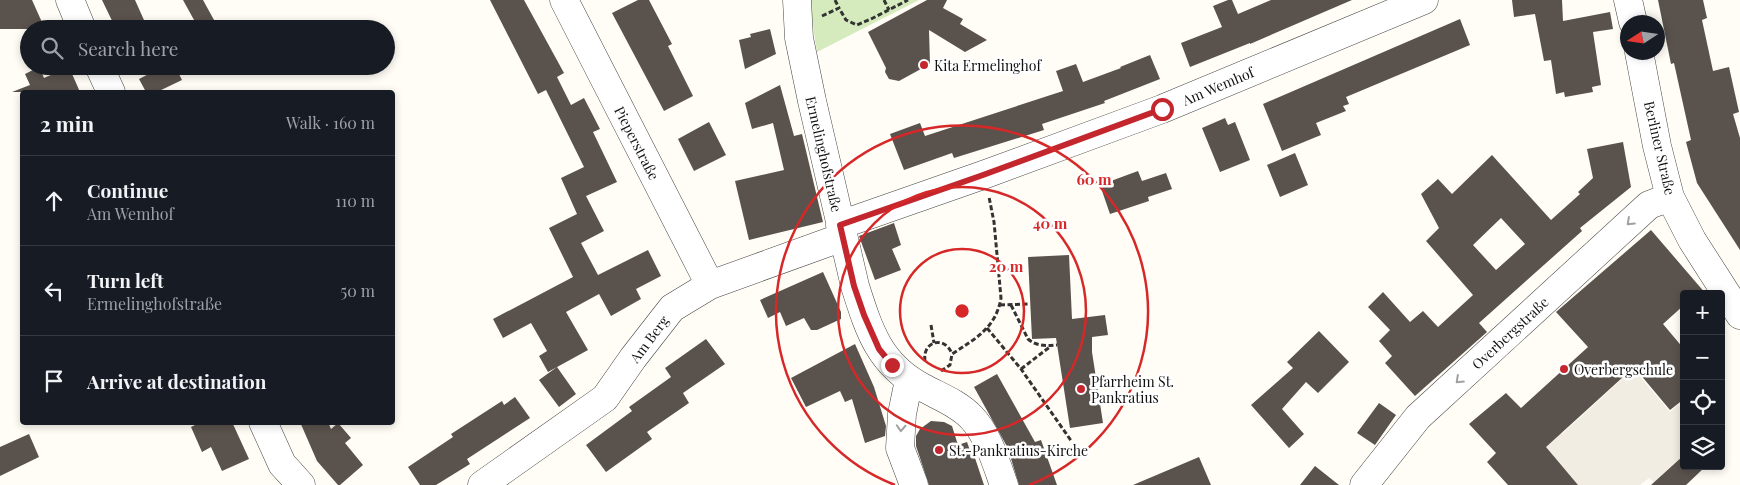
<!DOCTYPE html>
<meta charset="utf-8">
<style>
body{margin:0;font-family:"Playfair Display",serif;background:#242831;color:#f1f3f6}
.controls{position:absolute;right:15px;bottom:15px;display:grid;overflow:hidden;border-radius:5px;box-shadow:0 2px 8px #0003}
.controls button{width:45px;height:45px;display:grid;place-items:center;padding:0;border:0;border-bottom:1px solid #363941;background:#171b24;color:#f1f3f6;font:25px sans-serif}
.compass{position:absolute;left:1620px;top:15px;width:45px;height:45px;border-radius:50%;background:#171b24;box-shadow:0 2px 8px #0003;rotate:258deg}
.stop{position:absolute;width:15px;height:15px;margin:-11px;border:4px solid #c4262e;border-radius:50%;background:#fff}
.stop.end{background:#c4262e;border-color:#fff;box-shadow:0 1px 5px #0008}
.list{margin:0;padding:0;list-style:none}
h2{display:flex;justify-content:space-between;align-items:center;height:65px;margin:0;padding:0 20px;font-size:21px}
h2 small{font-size:16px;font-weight:400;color:#9ea1a6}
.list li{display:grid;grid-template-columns:32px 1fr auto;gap:15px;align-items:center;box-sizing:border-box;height:90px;padding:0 20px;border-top:1px solid #363941}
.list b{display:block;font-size:19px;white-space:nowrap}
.list p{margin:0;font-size:16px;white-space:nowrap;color:#9ea1a6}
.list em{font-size:16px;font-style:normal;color:#9ea1a6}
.icon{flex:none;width:28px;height:28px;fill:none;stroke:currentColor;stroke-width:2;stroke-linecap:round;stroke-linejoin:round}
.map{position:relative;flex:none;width:1740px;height:485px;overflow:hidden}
.search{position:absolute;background:#171b24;box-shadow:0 2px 8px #0003;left:20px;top:20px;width:375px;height:55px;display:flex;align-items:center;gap:12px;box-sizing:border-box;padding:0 18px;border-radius:28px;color:#9ea1a6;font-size:19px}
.panel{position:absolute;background:#171b24;box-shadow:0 2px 8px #0003;left:20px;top:90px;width:375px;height:335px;border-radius:5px}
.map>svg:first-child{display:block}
.green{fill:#d5ebbd}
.plaza{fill:#f1ede2}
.building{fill:#5a524d;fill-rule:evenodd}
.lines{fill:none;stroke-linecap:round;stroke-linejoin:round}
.minor-casing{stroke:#444;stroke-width:29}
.path{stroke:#333;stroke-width:3;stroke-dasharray:5 2.5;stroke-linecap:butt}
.minor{stroke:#fff;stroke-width:28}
.oneway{stroke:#a0a0a0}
.route{stroke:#c4262e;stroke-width:6}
.ring{fill:none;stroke:#d62828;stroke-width:2.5}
.poi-dot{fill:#c4262e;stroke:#fff;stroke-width:2}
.labels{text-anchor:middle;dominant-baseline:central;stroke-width:5;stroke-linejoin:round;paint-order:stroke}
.poi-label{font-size:14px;fill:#111;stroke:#fff;text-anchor:start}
.street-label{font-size:14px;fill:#111;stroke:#fff}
.centre{fill:#d62828;stroke:#fff;stroke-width:2.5}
.ring-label{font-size:15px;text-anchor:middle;font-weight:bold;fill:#d62828;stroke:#fff;stroke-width:5;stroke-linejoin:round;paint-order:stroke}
</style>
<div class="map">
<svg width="1740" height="485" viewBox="0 0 1740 485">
<rect width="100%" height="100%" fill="#fffdf5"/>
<!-- green -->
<path class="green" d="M 809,0 L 919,0 L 817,52 Z"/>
<!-- plaza -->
<path class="plaza" d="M 1603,333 L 1670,412 L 1678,405 L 1684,411 L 1684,454 L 1654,482 L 1649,478 L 1640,485 L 1578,485 L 1539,439 L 1554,426 L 1562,434 L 1622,379 L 1591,344 Z"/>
<!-- building -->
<path class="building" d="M 0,0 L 32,0 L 45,29 L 0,29 Z
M 102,0 L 135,0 L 148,29 L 116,29 Z
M 183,0 L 203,0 L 219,29 L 199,29 Z
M 490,0 L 524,0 L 564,73 L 557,77 L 571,105 L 584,98 L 600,129 L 593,132 L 617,182 L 586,196 L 604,231 L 581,243 L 598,275 L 648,250 L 661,276 L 636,289 L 641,299 L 611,316 L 599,294 L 566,312 L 588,350 L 548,372 L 539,356 L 547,351 L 531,323 L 503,338 L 493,319 L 573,277 L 549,228 L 577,214 L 561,178 L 584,167 L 546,90 L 538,94 Z
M 638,0 L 649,0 L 672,44 L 668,46 L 693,96 L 664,111 L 612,13 Z
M 927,0 L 947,0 L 943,8 L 963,19 L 960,24 L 987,40 L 965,52 L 929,30 L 930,64 L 899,81 L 889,79 L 885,72 L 886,68 L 868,32 Z
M 1228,0 L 1232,0 L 1238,14 L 1271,0 L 1352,0 L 1250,44 L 1250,43 L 1190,67 L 1181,43 L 1222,27 L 1213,6 Z
M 1512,0 L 1562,0 L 1563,21 L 1610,12 L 1613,29 L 1593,32 L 1601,85 L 1592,87 L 1593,92 L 1565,97 L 1564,92 L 1556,94 L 1551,60 L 1544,61 L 1535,14 L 1514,17 Z
M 1658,0 L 1703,0 L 1707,18 L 1702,20 L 1713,71 L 1729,67 L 1739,112 L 1733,114 L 1740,138 L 1740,250 L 1697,183 L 1686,142 L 1691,140 L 1674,63 L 1671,64 Z
M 1460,19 L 1470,45 L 1346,97 L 1349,104 L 1343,106 L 1346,111 L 1316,123 L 1321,135 L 1282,151 L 1263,104 Z
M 770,29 L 776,54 L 745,69 L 739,40 L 751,37 L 750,34 Z
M 1150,55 L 1160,79 L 1104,101 L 1105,103 L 1042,124 L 1044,130 L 954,158 L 952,153 L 904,170 L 890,134 L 920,123 L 925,136 L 1063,91 L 1056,71 L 1076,64 L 1083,82 L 1121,68 L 1120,67 Z
M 164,66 L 175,66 L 182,80 L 157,92 L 146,92 L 139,79 Z
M 39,67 L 44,78 L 69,67 L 80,92 L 12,92 L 30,85 L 25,74 Z
M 780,85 L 794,136 L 802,134 L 823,222 L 749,240 L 735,181 L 784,170 L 773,123 L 752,129 L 745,103 Z
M 1225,118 L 1228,125 L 1235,122 L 1250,160 L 1220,172 L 1202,128 Z
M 709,122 L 726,155 L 694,171 L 678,139 Z
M 1623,142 L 1631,187 L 1580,228 L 1582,231 L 1479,323 L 1487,332 L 1415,396 L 1385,363 L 1392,356 L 1379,341 L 1390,330 L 1368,307 L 1383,292 L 1410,322 L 1423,311 L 1438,327 L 1473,295 L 1426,241 L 1439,228 L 1421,194 L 1438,179 L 1452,194 L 1492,155 L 1551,220 L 1580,194 L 1578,192 L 1593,178 L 1587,149 ZM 1501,218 L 1525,244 L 1496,270 L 1473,245 Z
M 1295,153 L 1308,185 L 1280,197 L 1267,165 Z
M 1138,171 L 1142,181 L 1166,173 L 1172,189 L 1148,197 L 1149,201 L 1110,214 L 1100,185 Z
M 894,223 L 901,245 L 892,249 L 901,270 L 875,280 L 859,236 Z
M 1651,230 L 1706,294 L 1684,294 L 1684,305 L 1663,324 L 1684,349 L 1684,399 L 1670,410 L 1634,367 L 1546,447 L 1578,485 L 1508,485 L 1487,462 L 1496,453 L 1469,424 L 1506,393 L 1521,408 L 1588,347 L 1556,312 Z
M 1069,255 L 1072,319 L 1105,315 L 1108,335 L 1092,337 L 1092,352 L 1103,423 L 1070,428 L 1056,338 L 1032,339 L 1028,257 Z
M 823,272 L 841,312 L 841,319 L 817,330 L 811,330 L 804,318 L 786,326 L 780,312 L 768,318 L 760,300 Z
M 1319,331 L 1349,362 L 1318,393 L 1306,382 L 1282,409 L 1304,434 L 1289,448 L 1251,405 L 1293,368 L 1287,362 Z
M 706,339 L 725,364 L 683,393 L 689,403 L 647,432 L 652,439 L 606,472 L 586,445 L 632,411 L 629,407 L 671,377 L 665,368 Z
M 855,344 L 874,387 L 886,426 L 885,436 L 865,443 L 852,399 L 845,402 L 840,391 L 806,407 L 791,378 Z
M 557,367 L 576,394 L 559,407 L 539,380 Z
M 997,374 L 1035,442 L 1041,440 L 1057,485 L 1019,485 L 1009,452 L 1010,452 L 974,387 Z
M 515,397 L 530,418 L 467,459 L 470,464 L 436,485 L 420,485 L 408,467 L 453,437 L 451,434 L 502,401 L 504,405 Z
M 1379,403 L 1396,415 L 1375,445 L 1357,433 Z
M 931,421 L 944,422 L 952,426 L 958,445 L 967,442 L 972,456 L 974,455 L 984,485 L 929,485 L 916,446 L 916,436 L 920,429 Z
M 201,422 L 232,422 L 249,459 L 222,471 L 211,447 L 202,452 L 191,427 Z
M 300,422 L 328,422 L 331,429 L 338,423 L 351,438 L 345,443 L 363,465 L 340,485 L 338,485 L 317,461 Z
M 29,434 L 39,457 L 0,476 L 0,447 Z
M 1684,455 L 1684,466 L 1706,466 L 1686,485 L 1651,485 Z
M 1199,457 L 1211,485 L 1133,485 Z
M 1315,466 L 1339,485 L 1300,485 Z"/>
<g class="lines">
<!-- minor casing -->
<g class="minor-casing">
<path id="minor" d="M 70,0 L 82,29
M 564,0 L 710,285
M 797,0 L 799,38 L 812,101 L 855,286 C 869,330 879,364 922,387 C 938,396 958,403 971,417 C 988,434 996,463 1004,485
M 1628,0 L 1633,22
M 1639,52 L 1657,146 L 1670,197 L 1692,240 L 1740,315
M 99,66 L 111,92
M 840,225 L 983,175 L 1162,109 L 1424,0
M 909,380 L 902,414 L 900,448 L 914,485
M 263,422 L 282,464 L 301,485
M 482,485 L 605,398 L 633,358 L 672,308 L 710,285 L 843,237
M 1364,485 L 1418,417 L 1649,205 L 1670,197"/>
</g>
<!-- path -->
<path class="path" d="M 835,0 L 839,8
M 884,0 L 889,10
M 822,16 L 839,8 L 846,20 L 857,25 L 871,19 L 908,0
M 1000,305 L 1030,304
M 1011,305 L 1028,339 C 1036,346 1046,346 1057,345
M 931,325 L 934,343
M 987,328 L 1021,369 L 1072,442
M 925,361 C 922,341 945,335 952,354
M 1021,369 L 1051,346
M 941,371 L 950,365 L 952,354 C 975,339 996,328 1001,298 L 994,222 L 989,197"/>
<!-- minor -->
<use href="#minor" class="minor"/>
</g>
<!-- one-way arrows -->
<defs><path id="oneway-chevron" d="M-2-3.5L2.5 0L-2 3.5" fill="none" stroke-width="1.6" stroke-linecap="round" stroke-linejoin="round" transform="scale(1.25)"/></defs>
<g class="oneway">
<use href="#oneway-chevron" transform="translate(1630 222) rotate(137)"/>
<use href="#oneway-chevron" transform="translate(1459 380) rotate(137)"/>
<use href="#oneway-chevron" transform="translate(901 428) rotate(93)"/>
</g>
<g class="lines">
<!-- route -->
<path class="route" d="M 892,365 L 879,349 L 864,315 L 854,286 L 840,225 L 983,175 L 1162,109"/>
</g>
<!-- distance rings -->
<g class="ring">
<circle cx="962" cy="311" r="62"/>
<circle cx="962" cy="311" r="124"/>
<path d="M895 485A186 186 0 1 1 1029 485"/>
</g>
<!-- markers -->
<g class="poi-dot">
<circle cx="924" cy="65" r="5"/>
<circle cx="1564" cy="369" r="5"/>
<circle cx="1081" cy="389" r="5"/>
<circle cx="939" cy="450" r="5"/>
</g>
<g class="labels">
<!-- poi labels -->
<g class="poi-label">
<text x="934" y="65">Kita Ermelinghof</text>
<text x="1574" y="369">Overbergschule</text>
<text x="1091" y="381">Pfarrheim St.<tspan x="1091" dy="16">Pankratius</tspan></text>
<text x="949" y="450">St.-Pankratius-Kirche</text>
</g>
<!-- street labels -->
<g class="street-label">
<text transform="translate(1218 86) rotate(-23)">Am Wemhof</text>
<text transform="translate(637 143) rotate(63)">Pieperstraße</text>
<text transform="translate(1660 148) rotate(77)">Berliner Straße</text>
<text transform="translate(824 154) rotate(77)">Ermelinghofstraße</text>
<text transform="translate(1510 333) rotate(-43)">Overbergstraße</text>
<text transform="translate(649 339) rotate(-53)">Am Berg</text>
</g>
</g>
<circle cx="962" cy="311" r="8" class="centre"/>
<g class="ring-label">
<text x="1094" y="185">60 m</text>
<text x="1050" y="229">40 m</text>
<text x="1006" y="272">20 m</text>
</g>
</svg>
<div class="controls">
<button>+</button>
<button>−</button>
<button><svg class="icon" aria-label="locate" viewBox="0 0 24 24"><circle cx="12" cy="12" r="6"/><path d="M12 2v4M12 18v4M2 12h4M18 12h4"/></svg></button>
<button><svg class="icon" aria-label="layers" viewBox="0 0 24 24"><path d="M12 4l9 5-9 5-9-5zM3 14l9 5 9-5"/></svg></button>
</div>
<svg class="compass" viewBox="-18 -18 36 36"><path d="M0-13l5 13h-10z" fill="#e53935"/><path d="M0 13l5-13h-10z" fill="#9ea1a6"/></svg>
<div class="stop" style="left:1162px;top:109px"></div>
<div class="stop end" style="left:892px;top:365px"></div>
<div class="search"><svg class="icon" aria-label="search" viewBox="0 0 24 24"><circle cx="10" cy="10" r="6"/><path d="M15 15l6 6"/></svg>Search here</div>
<section class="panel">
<h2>2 min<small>Walk · 160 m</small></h2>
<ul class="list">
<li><svg class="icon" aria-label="ahead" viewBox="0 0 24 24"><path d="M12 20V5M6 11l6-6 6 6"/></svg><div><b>Continue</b><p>Am Wemhof</p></div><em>110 m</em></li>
<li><svg class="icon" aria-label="left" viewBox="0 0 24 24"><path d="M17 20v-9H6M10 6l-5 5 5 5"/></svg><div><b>Turn left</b><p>Ermelinghofstraße</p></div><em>50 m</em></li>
<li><svg class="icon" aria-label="arrive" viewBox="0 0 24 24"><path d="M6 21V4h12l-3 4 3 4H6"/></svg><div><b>Arrive at destination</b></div></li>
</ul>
</section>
</div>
